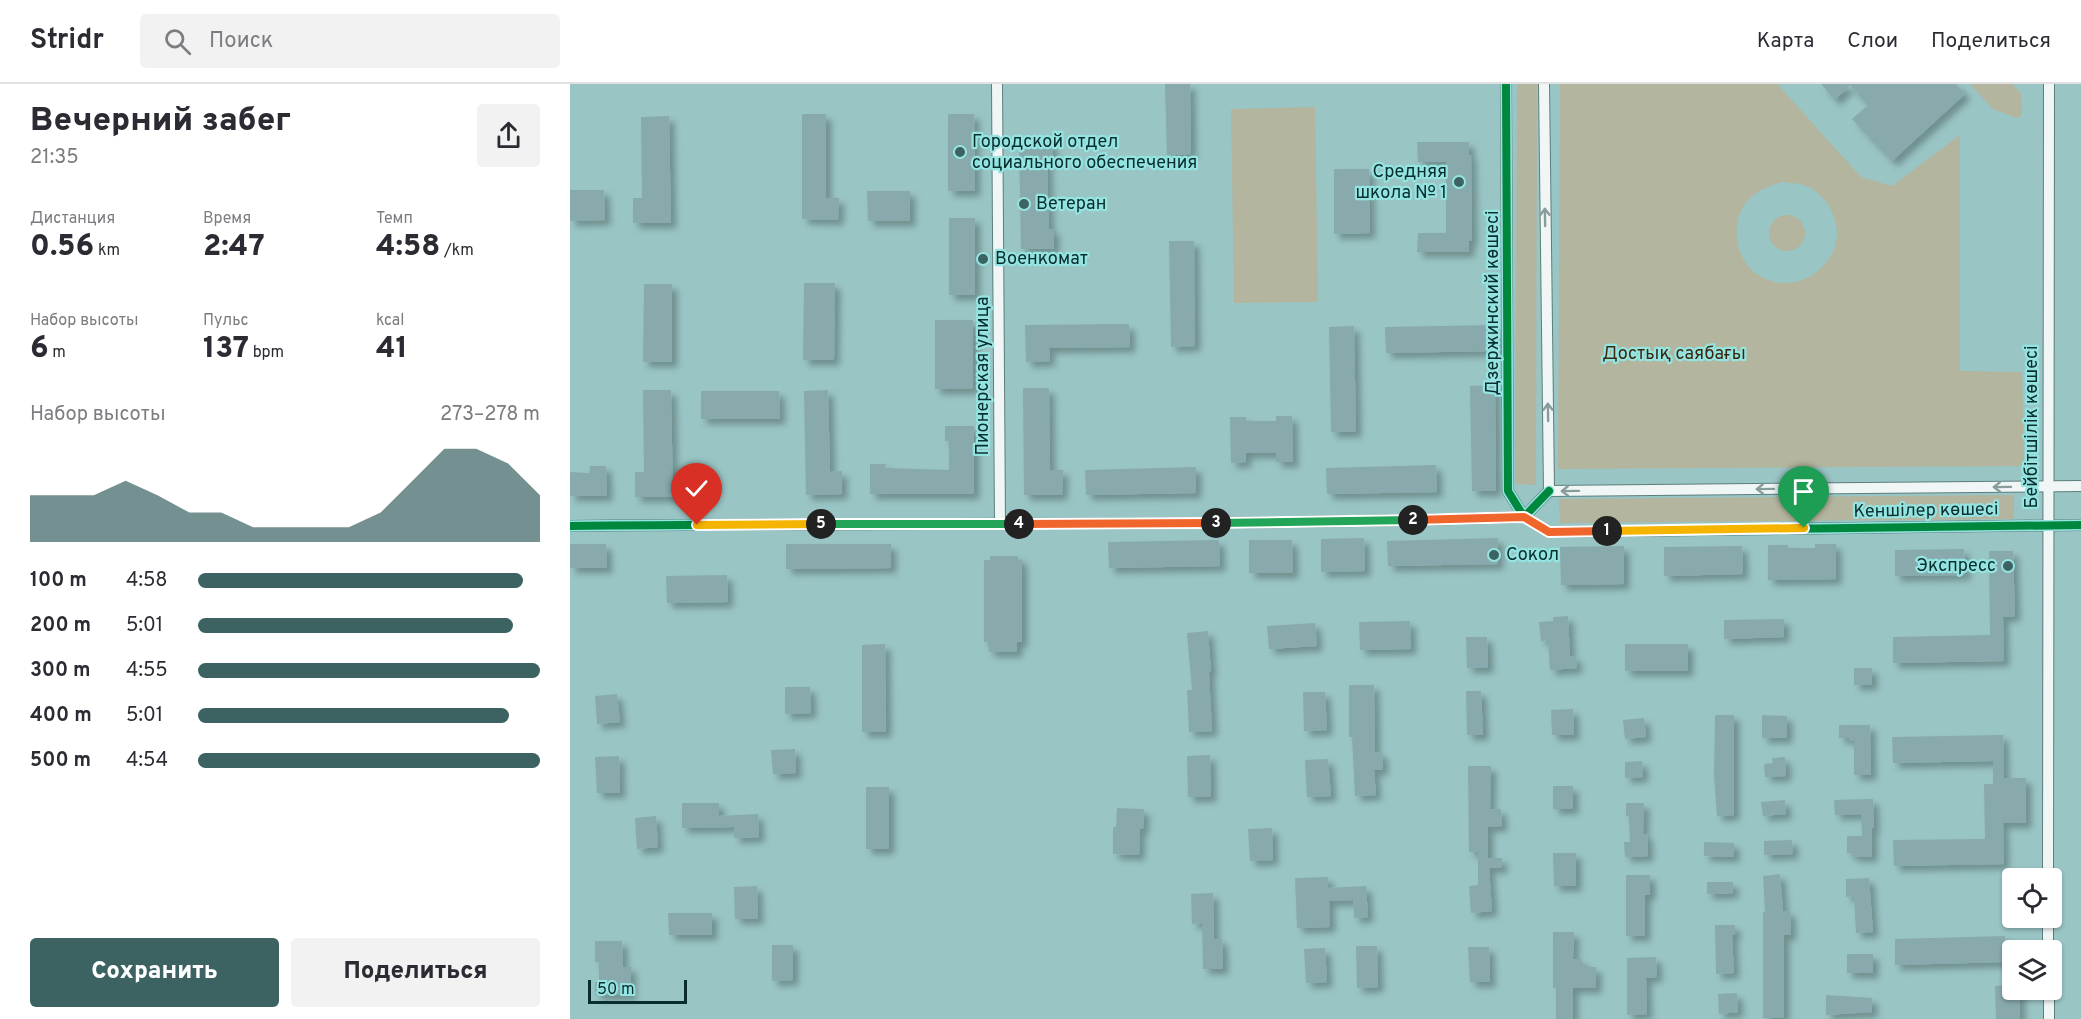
<!DOCTYPE html>
<html lang="ru">
<head>
<meta charset="utf-8">
<style>
  :root { --surface:#fff; --page:#f2f2f3; --text:#2b2b33; --muted:#7c7c81; --line:#e1e1e2; --accent:#3c6262 }
  body { margin:0; font-family:Overpass,sans-serif; background:var(--page); color:var(--text); height:100vh; display:flex; flex-direction:column; font-size:22px; white-space:nowrap }
  * { box-sizing:border-box; margin:0 }
  p { font-size:20px; color:var(--muted) }
  .icon { flex:none; width:33px; height:33px; fill:none; stroke:currentColor; stroke-width:2; stroke-linecap:round; stroke-linejoin:round }
  .map { position:relative; flex:1; overflow:hidden }
  .side { display:flex; flex-direction:column; background:var(--surface); width:570px }
  .side>* { flex:none }
  .controls { position:absolute; left:1432px; top:784px; display:grid; gap:12px }
  .controls a { display:grid; place-items:center; width:60px; height:60px; border-radius:6px; background:var(--surface); box-shadow:0 2px 4px #0004; font-size:30px }
  .scale { position:absolute; left:18px; bottom:15px; width:99px; box-sizing:border-box; padding-left:6px; border:3px solid #0a2d2d; border-top:0; font-size:16px; line-height:21px; white-space:nowrap; color:#0a2d2d; -webkit-text-stroke:4px #94e4e2; paint-order:stroke }
  .pin { position:absolute; display:grid; place-items:center; width:51px; height:51px; color:#fff; margin:-62px -26px; border-radius:50% 50% 50% 0; rotate:-45deg; box-shadow:0 0 6px #0007 }
  .pin .icon { rotate:45deg }
  .km { position:absolute; width:30px; height:30px; margin:-15px; border-radius:50%; background:#222; color:#fff; font-size:16px; line-height:30px; text-align:center }
  .round { display:grid; place-items:center; flex:none; width:63px; height:63px; border-radius:6px; background:var(--page) }
  .headline { display:flex; align-items:center; justify-content:space-between; height:102px; padding:0 30px }
  h1 { font-size:33px; font-weight:800; line-height:45px }
  .figures { display:grid; grid-template-columns:repeat(3,1fr); gap:9px; height:102px; padding:6px 30px }
  .figures div { display:grid; align-content:center }
  .figures b { font-size:30px; font-weight:800 }
  .figures small { font-size:16px; font-weight:400 }
  .figures p { font-size:16px }
  .chart { height:168px; padding:12px 30px }
  .chart p { display:flex; justify-content:space-between }
  .chart svg { width:100%; height:108px; margin-top:6px; fill:var(--accent); opacity:.7 }
  .cta { display:flex; gap:12px; margin-top:auto; padding:12px 30px }
  .cta a { flex:1; height:69px; border-radius:6px; background:var(--accent); color:#fff; font-size:24px; font-weight:800; line-height:69px; text-align:center }
  .cta a+a { background:var(--page); color:var(--text) }
  ul { padding:0 30px; list-style:none; font-size:20px }
  li { display:grid; grid-template-columns:96px 72px 1fr; align-items:center; height:45px }
  li i { height:15px; border-radius:8px; background:var(--accent) }
  header { display:flex; align-items:center; gap:36px; box-sizing:border-box; height:84px; padding:0 30px; background:var(--surface); border-bottom:2px solid var(--line) }
  header strong { font-size:28px }
  nav { display:flex; gap:33px; margin-inline-start:auto; font-size:21px }
  .search { width:420px; height:54px; background:var(--page); display:flex; align-items:center; gap:15px; box-sizing:border-box; padding:0 21px; border-radius:6px; color:var(--muted); font-size:22px }
  main { display:flex; flex:1; min-height:0 }
  .map>svg:first-child { display:block }
  .green { fill:#b3b59e; fill-rule:evenodd }
  .building { fill:#88aaad; filter:url(#shadow) }
  .lines { fill:none; stroke-linecap:round; stroke-linejoin:round }
  .minor-casing { stroke:#5d7e7d; stroke-width:12 }
  .minor { stroke:#f0f6f6; stroke-width:10 }
  .cycleway-casing { stroke:#94e4e2; stroke-width:11 }
  .cycleway { stroke:#00873e; stroke-width:8 }
  .oneway { stroke:#889c9c }
  .split-1-casing { stroke:#fff; stroke-width:12 }
  .split-2-casing { stroke:#fff; stroke-width:12 }
  .split-3-casing { stroke:#fff; stroke-width:12 }
  .split-4-casing { stroke:#fff; stroke-width:12 }
  .split-5-casing { stroke:#fff; stroke-width:12 }
  .split-6-casing { stroke:#fff; stroke-width:12 }
  .split-1 { stroke:#f5b400; stroke-width:8 }
  .split-2 { stroke:#f0652b; stroke-width:8 }
  .split-3 { stroke:#22a559; stroke-width:8 }
  .split-4 { stroke:#f0652b; stroke-width:8 }
  .split-5 { stroke:#22a559; stroke-width:8 }
  .split-6 { stroke:#f5b400; stroke-width:8 }
  .poi-dot { fill:#3c6262; stroke:#94e4e2; stroke-width:2 }
  .labels { text-anchor:middle; dominant-baseline:central; stroke-width:4.5; stroke-linejoin:round; paint-order:stroke }
  .poi-label { font-size:18px; fill:#0a2d2d; stroke:#94e4e2; text-anchor:start }
  .street-label { font-size:18px; fill:#0a2d2d; stroke:#94e4e2 }
  .park-label { font-size:18px; fill:#3b280e; stroke:#94e4e2 }
</style>
</head>
<body>
<header>
<strong>Stridr</strong>
<div class="search"><svg class="icon" aria-label="search" viewBox="0 0 24 24"><circle cx="10" cy="10" r="6"/><path d="M15 15l6 6"/></svg>Поиск</div>
<nav><a>Карта</a><a>Слои</a><a>Поделиться</a></nav>
</header>
<main>
<section class="side">
<div class="headline"><div><h1>Вечерний забег</h1><p>21:35</p></div><a class="round"><svg class="icon" aria-label="share" viewBox="0 0 24 24"><path d="M12 15V3M7 8l5-5 5 5M5 13v7h14v-7"/></svg></a></div>
<div class="figures">
<div><p>Дистанция</p><b>0.56<small> km</small></b></div>
<div><p>Время</p><b>2:47</b></div>
<div><p>Темп</p><b>4:58<small> /km</small></b></div>
</div>
<div class="figures">
<div><p>Набор высоты</p><b>6<small> m</small></b></div>
<div><p>Пульс</p><b>137<small> bpm</small></b></div>
<div><p>kcal</p><b>41</b></div>
</div>
<div class="chart"><p><span>Набор высоты</span>273–278 m</p>
<svg viewBox="0 0 160 44" preserveAspectRatio="none"><path d="M0 44V25L10 25L20 25L30 19L40 25L50 32L60 32L70 38L80 38L90 38L100 38L110 32L120 19L130 6L140 6L150 12L160 25V44z"/></svg>
</div>
<ul>
<li><b>100 m</b>4:58<i style="width:95%"></i></li>
<li><b>200 m</b>5:01<i style="width:92%"></i></li>
<li><b>300 m</b>4:55<i style="width:100%"></i></li>
<li><b>400 m</b>5:01<i style="width:91%"></i></li>
<li><b>500 m</b>4:54<i style="width:100%"></i></li>
</ul>
<div class="cta"><a>Сохранить</a><a>Поделиться</a></div>
</section>
<div class="map">
<svg width="1511" height="935" viewBox="0 0 1511 935">
  <defs>
    <filter id="shadow"><feDropShadow dx="5.5" dy="5.5" stdDeviation="3" flood-color="#0004"/></filter>
  </defs>
  <rect width="100%" height="100%" fill="#99c5c4"/>
  <g class="green">
    <polygon points="947,0 967,0 966,401 945,400"/>
    <path d="M990 0H1207L1291 93 1322 102 1390 51V287L1452 288 1454 382 988 385ZM1212 98C1218 99 1225 99 1230 100 1259 107 1276 144 1262 170 1246 198 1212 209 1184 188 1163 171 1160 133 1180 114 1190 105 1200 102 1212 98Z"/>
    <polygon points="1400,0 1442,0 1451,9 1452,31 1447,34 1423,25"/>
    <polygon points="745,23 748,218 664,219 661,25"/>
    <circle cx="1217" cy="149" r="18"/>
    <polygon points="1444,411 1444,435 990,439 989,415"/>
  </g>
  <g class="building">
    <polygon points="595,0 620,0 621,70 597,71"/>
    <polygon points="1251,0 1386,0 1395,10 1322,77 1282,35 1298,21 1280,1 1265,16"/>
    <polygon points="232,30 256,30 256,114 269,114 268,136 232,135"/>
    <polygon points="378,30 404,30 405,107 378,107"/>
    <polygon points="99,32 101,139 63,139 63,114 72,114 71,33"/>
    <polygon points="482,58 483,78 477,78 479,145 484,145 484,165 451,165 449,59"/>
    <polygon points="847,58 899,58 899,71 901,71 902,157 899,157 899,168 847,168 848,149 876,149 876,78 848,78"/>
    <polygon points="764,85 799,85 800,149 764,150"/>
    <polygon points="0,106 34,106 35,136 0,137"/>
    <polygon points="297,107 340,107 340,137 298,137"/>
    <rect x="379" y="134" width="26" height="77"/>
    <polygon points="599,157 624,157 625,262 601,263"/>
    <polygon points="234,199 265,199 264,276 233,276"/>
    <polygon points="74,200 102,200 102,278 73,278"/>
    <rect x="365" y="236" width="38" height="69"/>
    <polygon points="559,240 560,263 479,264 480,277 456,278 455,241"/>
    <polygon points="926,241 927,267 816,269 815,243"/>
    <polygon points="784,242 786,348 761,348 759,243"/>
    <polygon points="925,301 926,407 902,407 900,302"/>
    <polygon points="453,304 479,304 480,386 493,386 492,411 454,411"/>
    <polygon points="73,306 101,306 103,413 65,413 65,388 74,388"/>
    <polygon points="258,306 260,388 272,387 272,410 236,411 234,307"/>
    <polygon points="131,307 209,307 210,335 131,335"/>
    <polygon points="706,332 722,332 723,378 706,378 706,369 676,369 676,378 661,379 660,333 676,333 676,337 706,337"/>
    <polygon points="375,342 404,342 404,410 300,410 300,380 316,380 315,384 379,386 379,357 375,357"/>
    <polygon points="866,381 867,408 757,410 756,384"/>
    <polygon points="20,382 36,382 37,412 0,412 0,388 19,389"/>
    <polygon points="626,383 626,409 516,411 515,386"/>
    <polygon points="794,454 795,487 751,488 751,455"/>
    <polygon points="928,454 928,480 818,482 817,457"/>
    <polygon points="649,456 650,482 539,484 538,458"/>
    <polygon points="679,456 722,456 723,489 679,489"/>
    <polygon points="0,460 36,460 37,484 0,484"/>
    <polygon points="216,460 321,460 321,484 216,485"/>
    <polygon points="1245,460 1266,460 1266,495 1198,496 1198,461 1218,461 1218,464 1245,464"/>
    <polygon points="1054,462 1054,500 991,501 990,463"/>
    <polygon points="1172,462 1173,490 1094,492 1094,463"/>
    <polygon points="1394,465 1395,491 1325,492 1325,466"/>
    <polygon points="1419,467 1443,467 1445,532 1433,533 1434,577 1323,579 1323,553 1420,551"/>
    <polygon points="420,472 448,472 448,476 452,476 452,558 447,558 447,568 419,568 418,558 414,558 414,476 420,476"/>
    <polygon points="157,491 158,518 97,519 96,492"/>
    <polygon points="998,532 1000,573 1006,572 1007,584 980,586 978,556 971,557 969,538 983,537 983,533"/>
    <polygon points="1214,535 1214,553 1154,555 1154,536"/>
    <polygon points="840,537 841,565 790,566 789,538"/>
    <polygon points="745,539 747,562 699,565 697,542"/>
    <polygon points="638,547 641,588 639,588 642,647 619,648 617,606 622,606 617,549"/>
    <polygon points="896,553 917,553 918,584 897,584"/>
    <polygon points="315,560 316,648 292,648 292,561"/>
    <rect x="1055" y="560" width="63" height="27"/>
    <rect x="1284" y="584" width="18" height="17"/>
    <polygon points="779,601 804,601 805,668 812,668 813,686 804,686 806,711 785,712 782,653 779,653"/>
    <polygon points="215,603 240,603 241,629 215,630"/>
    <polygon points="896,607 911,607 913,651 897,651"/>
    <polygon points="733,608 755,608 757,646 734,647"/>
    <polygon points="47,610 50,638 27,640 25,612"/>
    <polygon points="1003,625 1004,651 982,651 981,626"/>
    <polygon points="1145,631 1164,631 1164,731 1147,732 1144,692"/>
    <polygon points="1192,631 1217,632 1217,654 1192,654"/>
    <polygon points="1074,634 1076,653 1055,655 1053,636"/>
    <polygon points="1269,641 1300,641 1301,691 1284,691 1284,656 1279,657 1279,654 1269,654"/>
    <polygon points="1433,651 1434,694 1456,694 1456,739 1433,739 1434,780 1324,782 1323,756 1415,755 1414,700 1423,700 1423,677 1323,679 1322,653"/>
    <polygon points="225,665 226,689 203,690 201,666"/>
    <polygon points="640,671 641,713 618,713 617,672"/>
    <polygon points="49,672 50,709 27,709 25,673"/>
    <polygon points="1215,673 1216,692 1195,693 1194,680 1203,679 1202,674"/>
    <polygon points="758,675 761,712 737,713 735,676"/>
    <polygon points="1072,677 1073,693 1055,694 1055,678"/>
    <polygon points="898,682 921,682 920,725 931,725 932,742 918,743 918,774 932,774 932,784 919,784 922,827 901,829 899,802 908,801 908,768 899,768"/>
    <rect x="983" y="702" width="20" height="23"/>
    <rect x="296" y="703" width="23" height="62"/>
    <polygon points="1303,715 1304,744 1302,744 1302,773 1282,772 1282,769 1277,769 1277,752 1292,752 1291,730 1265,731 1264,716"/>
    <polygon points="1215,716 1216,730 1193,732 1191,718"/>
    <polygon points="112,719 149,719 149,732 188,730 189,753 164,754 164,743 112,744"/>
    <polygon points="1056,719 1074,719 1073,750 1077,750 1078,772 1055,773 1054,758 1060,758 1059,732 1056,732"/>
    <polygon points="547,724 574,725 573,745 570,745 569,771 543,770 543,743 546,743"/>
    <polygon points="86,732 88,763 67,765 65,734"/>
    <polygon points="702,744 703,776 680,777 678,745"/>
    <polygon points="1222,756 1223,770 1194,771 1194,757"/>
    <polygon points="1134,758 1164,759 1164,773 1134,772"/>
    <polygon points="983,769 1006,769 1006,802 984,802"/>
    <polygon points="1210,790 1213,827 1220,827 1221,851 1214,851 1214,934 1193,934 1193,828 1195,828 1193,792"/>
    <polygon points="1056,791 1080,791 1080,811 1075,811 1075,852 1056,852"/>
    <polygon points="758,793 758,804 796,802 798,833 784,834 783,816 759,817 760,843 727,844 725,794"/>
    <polygon points="1299,794 1303,848 1286,849 1284,812 1276,813 1276,795"/>
    <polygon points="1137,798 1163,798 1163,809 1137,810"/>
    <polygon points="187,802 188,835 165,835 164,803"/>
    <polygon points="643,809 644,855 652,855 653,885 633,885 632,839 622,840 621,810"/>
    <polygon points="98,829 142,829 142,851 99,851"/>
    <polygon points="1145,841 1165,841 1165,851 1162,851 1164,889 1146,890"/>
    <polygon points="983,848 1004,848 1003,875 1011,875 1015,883 1026,883 1026,904 1003,904 1003,935 986,935 986,904 983,904"/>
    <polygon points="1435,852 1436,878 1325,881 1325,855"/>
    <polygon points="25,857 52,857 53,883 61,883 61,911 25,911 25,898 29,898 29,878 25,878"/>
    <polygon points="202,861 223,861 223,896 202,897"/>
    <polygon points="786,862 807,862 808,903 787,904"/>
    <polygon points="898,863 919,863 920,898 900,898"/>
    <polygon points="755,864 757,898 736,899 734,865"/>
    <rect x="1277" y="870" width="26" height="19"/>
    <polygon points="1086,873 1087,893 1076,894 1077,930 1057,931 1057,874"/>
    <polygon points="1443,901 1443,906 1450,906 1450,935 1426,935 1425,902"/>
    <polygon points="1167,909 1168,928 1149,930 1148,910"/>
    <polygon points="1256,911 1302,914 1302,928 1256,931"/>
  </g>
  <g class="lines">
    <g class="minor-casing">
      <g id="minor">
        <polyline points="427,0 430,440"/>
        <polyline points="936,0 938,407 954,433 979,448 1511,441"/>
        <polyline points="974,0 979,407"/>
        <polyline points="979,407 1511,402"/>
        <path d="M0 442C318 438 636 443 954 433L979 407"/>
        <polyline points="1478,795 1479,0"/>
        <polyline points="1478,834 1478,867"/>
        <polyline points="1479,906 1479,935"/>
      </g>
    </g>
    <use href="#minor" class="minor"/>
    <g class="cycleway-casing">
      <g id="cycleway">
        <polyline points="936,0 938,407 954,433 979,448 1511,441"/>
        <path d="M0 442C318 438 636 443 954 433L979 407"/>
      </g>
    </g>
    <use href="#cycleway" class="cycleway"/>
  </g>
  <defs><path id="oneway-shaft" d="M-6 0H5M1.5-3L5.5 0L1.5 3" fill="none" stroke-width="1.6" stroke-linecap="round" stroke-linejoin="round" transform="scale(1.5)"/></defs>
  <g class="oneway">
    <use href="#oneway-shaft" transform="translate(975 133) rotate(-91)"/>
    <use href="#oneway-shaft" transform="translate(978 328) rotate(-91)"/>
    <use href="#oneway-shaft" transform="translate(1432 403) rotate(179)"/>
    <use href="#oneway-shaft" transform="translate(1195 405) rotate(179)"/>
    <use href="#oneway-shaft" transform="translate(1000 407) rotate(179)"/>
  </g>
  <g class="lines">
    <g class="split-1-casing">
      <polyline id="split-1" points="1037,447 1234,444"/>
    </g>
    <g class="split-2-casing">
      <polyline id="split-2" points="843,436 954,433 979,448 1037,447"/>
    </g>
    <g class="split-3-casing">
      <polyline id="split-3" points="646,439 843,436"/>
    </g>
    <g class="split-4-casing">
      <polyline id="split-4" points="449,440 646,439"/>
    </g>
    <g class="split-5-casing">
      <polyline id="split-5" points="251,440 449,440"/>
    </g>
    <g class="split-6-casing">
      <polyline id="split-6" points="127,441 251,440"/>
    </g>
    <use href="#split-1" class="split-1"/>
    <use href="#split-2" class="split-2"/>
    <use href="#split-3" class="split-3"/>
    <use href="#split-4" class="split-4"/>
    <use href="#split-5" class="split-5"/>
    <use href="#split-6" class="split-6"/>
  </g>
  <g class="poi-dot">
    <circle cx="390" cy="68" r="6"/>
    <circle cx="889" cy="98" r="6"/>
    <circle cx="454" cy="120" r="6"/>
    <circle cx="413" cy="175" r="6"/>
    <circle cx="924" cy="471" r="6"/>
    <circle cx="1438" cy="482" r="6"/>
  </g>
  <g class="labels">
    <g class="poi-label">
      <text x="402" y="58">Городской отдел<tspan x="402" dy="21">социального обеспечения</tspan></text>
      <text x="877" y="88" text-anchor="end">Средняя<tspan x="877" dy="21">школа № 1</tspan></text>
      <text x="466" y="120">Ветеран</text>
      <text x="425" y="175">Военкомат</text>
      <text x="936" y="471">Сокол</text>
      <text x="1426" y="482" text-anchor="end">Экспресс</text>
    </g>
    <g class="street-label">
      <text transform="translate(923 219) rotate(-90)">Дзержинский көшесі</text>
      <text transform="translate(413 292) rotate(-90)">Пионерская улица</text>
      <text transform="translate(1462 343) rotate(-90)">Бейбітшілік көшесі</text>
      <text transform="translate(1356 427) rotate(-1)">Кеншілер көшесі</text>
    </g>
    <g class="park-label">
      <text x="1104" y="270">Достық саябағы</text>
    </g>
  </g>
</svg>
<div class="controls">
<a><svg class="icon" aria-label="locate" viewBox="0 0 24 24"><circle cx="12" cy="12" r="6"/><path d="M12 2v4M12 18v4M2 12h4M18 12h4"/></svg></a>
<a><svg class="icon" aria-label="layers" viewBox="0 0 24 24"><path d="M12 4l9 5-9 5-9-5zM3 14l9 5 9-5"/></svg></a>
</div>
<div class="scale">50 m</div>
<div class="pin" style="left:1234px;top:444px;background:#1e9e55"><svg class="icon" aria-label="arrive" viewBox="0 0 24 24"><path d="M6 21V4h12l-3 4 3 4H6"/></svg></div>
<div class="pin" style="left:127px;top:441px;background:#d93025"><svg class="icon" aria-label="check" viewBox="0 0 24 24"><path d="M5 12l5 5 9-10"/></svg></div>
<b class="km" style="left:1037px;top:447px">1</b>
<b class="km" style="left:843px;top:436px">2</b>
<b class="km" style="left:646px;top:439px">3</b>
<b class="km" style="left:449px;top:440px">4</b>
<b class="km" style="left:251px;top:440px">5</b>
</div>
</main>
</body>
</html>
